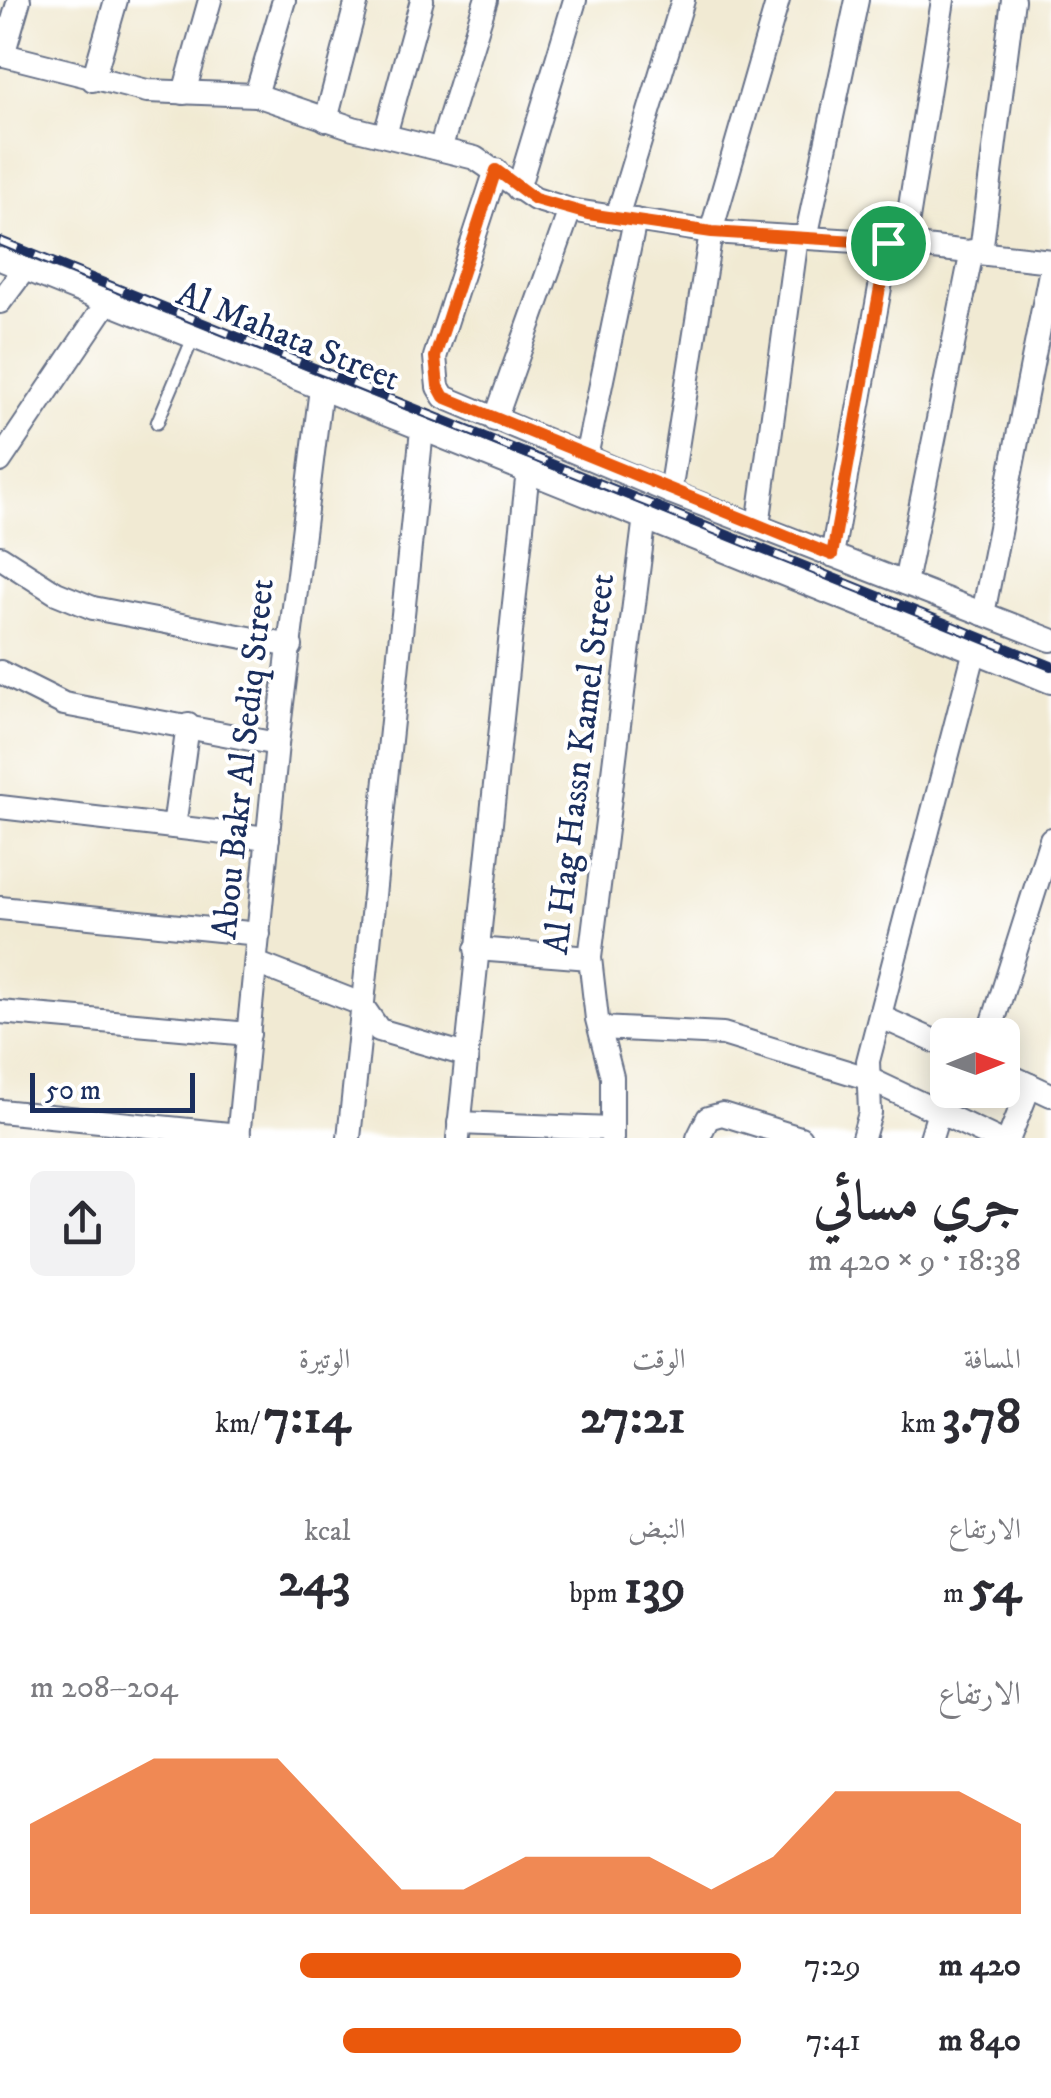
<!DOCTYPE html>
<html lang="ar">
<head>
<meta charset="utf-8">
<style>
  :root { --surface:#fff; --page:#f2f2f3; --text:#2b2b33; --muted:#7c7c81; --accent:#ea580c }
  body { margin:0; font-family:"IM FELL DW Pica",Amiri,serif; background:var(--page); color:var(--text); direction:rtl; height:100vh; display:flex; flex-direction:column; font-size:38px; white-space:nowrap }
  * { box-sizing:border-box; margin:0 }
  p { font-size:32px; color:var(--muted) }
  .icon { flex:none; width:55px; height:55px; fill:none; stroke:currentColor; stroke-width:2; stroke-linecap:round; stroke-linejoin:round }
  .map { position:relative; height:1138px; overflow:hidden; direction:ltr }
  .drawer { display:flex; flex-direction:column; background:var(--surface); flex:1 }
  .drawer>* { flex:none }
  .needle { width:65px; rotate:89deg }
  .controls { position:absolute; left:930px; top:1018px; display:grid; gap:20px }
  .controls a { display:grid; place-items:center; width:90px; height:90px; border-radius:15px; background:var(--surface); box-shadow:0 5px 25px #0003; font-size:50px }
  .scale { position:absolute; left:30px; bottom:25px; width:165px; box-sizing:border-box; padding-left:10px; border:5px solid #1b2f5e; border-top:0; font-size:28px; line-height:35px; white-space:nowrap; color:#1b2f5e; -webkit-text-stroke:8px #fff; paint-order:stroke }
  .pin { position:absolute; display:grid; place-items:center; width:85px; height:85px; color:#fff; margin:-42px; border:5px solid #fff; border-radius:50%; box-shadow:0 2px 10px #0007 }
  .round { display:grid; place-items:center; flex:none; width:105px; height:105px; border-radius:15px; background:var(--page) }
  .overview { display:flex; align-items:center; justify-content:space-between; height:170px; padding:0 30px }
  h1 { font-size:55px; font-weight:700; line-height:75px }
  .stats { display:grid; grid-template-columns:repeat(3,1fr); gap:15px; height:170px; padding:10px 30px }
  .stats div { display:grid; align-content:center }
  .stats b { font-size:50px; font-weight:700 }
  .stats small { font-size:28px; font-weight:400 }
  .stats p { font-size:28px }
  .chart { height:280px; padding:20px 30px }
  .chart p { display:flex; justify-content:space-between }
  .chart svg { width:100%; height:180px; margin-top:10px; fill:var(--accent); opacity:.7 }
  ul { padding:0 30px; list-style:none; font-size:32px }
  li { display:grid; grid-template-columns:160px 120px 1fr; align-items:center; height:75px }
  li i { height:25px; border-radius:12px; background:var(--accent) }
  .map>svg:first-child { display:block }
  .lines { fill:none; stroke-linecap:round; stroke-linejoin:round }
  .lane-casing { stroke:#667087; stroke-width:15 }
  .street-casing { stroke:#667087; stroke-width:26 }
  .lane { stroke:#fff; stroke-width:11 }
  .street { stroke:#fff; stroke-width:22 }
  .rail-casing { stroke:#1b2f5e; stroke-width:10 }
  .rail { stroke:#fff; stroke-width:6; stroke-dasharray:19; stroke-linecap:butt }
  .route-casing { stroke:#fff; stroke-width:20 }
  .route { stroke:#ea580c; stroke-width:12 }
  .labels { text-anchor:middle; dominant-baseline:central; stroke-width:8; stroke-linejoin:round; paint-order:stroke }
  .street-label { font-size:35px; fill:#1b2f5e; stroke:#fff }
</style>
</head>
<body>
<div class="map">
<svg width="1051" height="1138" viewBox="0 0 1051 1138">
  <rect width="100%" height="100%" fill="#fff"/>
  <filter id="ink" filterUnits="userSpaceOnUse"><feTurbulence type="fractalNoise" baseFrequency=".01" numOctaves="2"/><feDisplacementMap in="SourceGraphic" scale="20" xChannelSelector="R" yChannelSelector="G"/><feConvolveMatrix kernelMatrix="1 2 1 2 8 2 1 2 1" color-interpolation-filters="sRGB"/></filter>
  <filter id="wash" filterUnits="userSpaceOnUse"><feTurbulence type="fractalNoise" baseFrequency=".0048" numOctaves="4" result="noise"/><feDisplacementMap in="SourceGraphic" scale="40" xChannelSelector="R" yChannelSelector="G"/><feGaussianBlur stdDeviation="2.25" result="paint"/><feColorMatrix in="noise" values="0 0 0 0 0 0 0 0 0 0 0 0 0 0 0 0 0 1.4 0 .05"/><feComposite in="paint" operator="in"/></filter>
  <g filter="url(#wash)">
    <rect width="100%" height="100%" fill="#f1ead3"/>
  </g>
  <g filter="url(#ink)">
    <g class="lines">
      <g class="lane-casing">
        <polyline id="lane" points="157,423 194,336"/>
      </g>
      <g class="street-casing">
        <g id="street">
          <polyline points="0,54 147,91 256,95 353,128 475,158 535,199 570,210 711,232 888,243 1051,261"/>
          <polyline points="3,55 19,0"/>
          <polyline points="93,80 116,0"/>
          <polyline points="184,93 210,0"/>
          <polyline points="256,95 284,0"/>
          <polyline points="326,120 357,0"/>
          <polyline points="385,135 422,0"/>
          <polyline points="441,146 486,0"/>
          <polyline points="496,170 435,357 438,387 444,397 670,492 1051,640"/>
          <polyline points="518,189 575,0"/>
          <polyline points="617,217 683,0"/>
          <polyline points="806,238 857,0"/>
          <polyline points="904,244 943,0"/>
          <polyline points="981,252 1013,0"/>
          <polyline points="0,259 1051,682"/>
          <polyline points="0,302 24,270"/>
          <polyline points="495,420 570,210"/>
          <polyline points="586,457 635,220"/>
          <polyline points="0,461 108,301"/>
          <polyline points="670,492 711,232 778,0"/>
          <polyline points="758,526 797,237"/>
          <polyline points="832,555 888,243"/>
          <polyline points="0,557 56,593 93,608 291,646"/>
          <polyline points="905,583 972,251"/>
          <polyline points="983,614 1051,268"/>
          <polyline points="0,672 64,704 277,744"/>
          <polyline points="0,807 268,838"/>
          <polyline points="174,827 188,725"/>
          <polyline points="0,908 259,934"/>
          <polyline points="476,949 590,958"/>
          <polyline points="256,963 361,1004 379,1030 466,1055"/>
          <polyline points="0,1012 249,1034"/>
          <polyline points="881,1017 948,1047"/>
          <polyline points="600,1028 723,1034 867,1078 994,1138"/>
          <polyline points="989,1035 1051,839"/>
          <polyline points="1002,1072 1051,1095"/>
          <polyline points="0,1111 239,1135"/>
          <polyline points="459,1123 611,1129"/>
          <polyline points="238,1138 277,744 321,388"/>
          <polyline points="349,1138 422,430"/>
          <polyline points="458,1138 528,470"/>
          <polyline points="612,1138 612,1077 597,1019 590,958 645,516"/>
          <polyline points="698,1138 708,1118 722,1114 800,1138"/>
          <polyline points="863,1138 870,1113 868,1061 975,650"/>
          <polyline points="931,1138 939,1112"/>
          <polyline points="1009,1138 1030,1085"/>
        </g>
      </g>
      <use href="#lane" class="lane"/>
      <use href="#street" class="street"/>
      <g class="rail-casing">
        <polyline id="rail" points="0,241 1051,666"/>
      </g>
      <use href="#rail" class="rail"/>
    </g>
  </g>
  <g class="lines" filter="url(#ink)">
    <g class="route-casing">
      <polygon id="route" points="496,170 535,199 588,214 712,232 888,243 832,555 444,397 438,386 435,357"/>
    </g>
    <use href="#route" class="route"/>
  </g>
  <g class="labels">
    <g class="street-label">
      <text transform="translate(288 337) rotate(22)">Al Mahata Street</text>
      <text transform="translate(244 759) rotate(-84)">Abou Bakr Al Sediq Street</text>
      <text transform="translate(580 764) rotate(-83)">Al Hag Hassn Kamel Street</text>
    </g>
  </g>
</svg>
<div class="controls">
<a><svg class="needle" viewBox="-14 -14 28 28"><path d="M0-13l5 13h-10z" fill="#e53935"/><path d="M0 13l5-13h-10z" fill="#7c7c81"/></svg></a>
</div>
<div class="scale">50 m</div>
<div class="pin" style="left:888px;top:243px;background:#1e9e55"><svg class="icon" aria-label="arrive" viewBox="0 0 24 24"><path d="M6 21V4h12l-3 4 3 4H6"/></svg></div>
</div>
<section class="drawer">
<div class="overview"><div><h1>جري مسائي</h1><p>18:38 · 9 × 420 m</p></div><a class="round"><svg class="icon" aria-label="share" viewBox="0 0 24 24"><path d="M12 15V3M7 8l5-5 5 5M5 13v7h14v-7"/></svg></a></div>
<div class="stats">
<div><p>المسافة</p><b>3.78<small> km</small></b></div>
<div><p>الوقت</p><b>27:21</b></div>
<div><p>الوتيرة</p><b>7:14<small> /km</small></b></div>
</div>
<div class="stats">
<div><p>الارتفاع</p><b>54<small> m</small></b></div>
<div><p>النبض</p><b>139<small> bpm</small></b></div>
<div><p>kcal</p><b>243</b></div>
</div>
<div class="chart"><p><span>الارتفاع</span>204–208 m</p>
<svg viewBox="0 0 160 44" preserveAspectRatio="none"><path d="M0 44V22L10 14L20 6L30 6L40 6L50 22L60 38L70 38L80 30L90 30L100 30L110 38L120 30L130 14L140 14L150 14L160 22V44z"/></svg>
</div>
<ul>
<li><b>420 m</b>7:29<i style="width:62%"></i></li>
<li><b>840 m</b>7:41<i style="width:56%"></i></li>
</ul>
</section>
</body>
</html>
